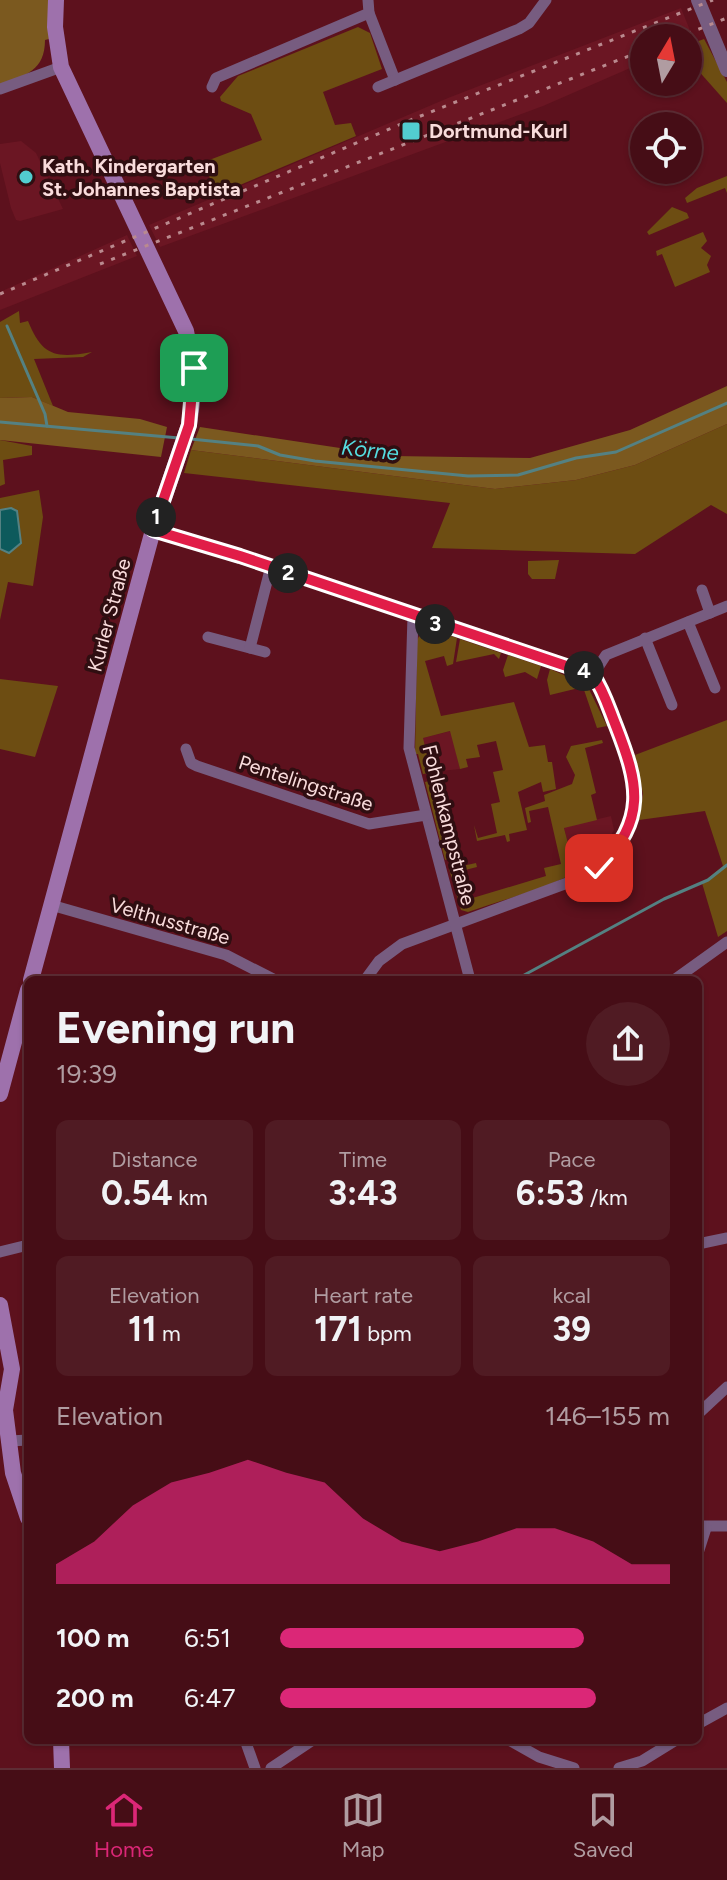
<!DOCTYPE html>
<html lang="en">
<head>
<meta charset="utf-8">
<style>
  :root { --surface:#460d16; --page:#501b23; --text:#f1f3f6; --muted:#b09ca1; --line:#5e2d35; --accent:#db2777 }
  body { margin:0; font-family:Figtree,sans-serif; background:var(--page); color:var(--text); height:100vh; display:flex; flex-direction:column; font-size:30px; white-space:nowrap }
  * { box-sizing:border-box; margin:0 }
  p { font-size:26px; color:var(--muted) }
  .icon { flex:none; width:44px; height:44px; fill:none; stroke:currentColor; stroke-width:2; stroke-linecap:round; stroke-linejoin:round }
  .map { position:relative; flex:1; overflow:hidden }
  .sheet { position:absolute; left:24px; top:976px; width:678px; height:768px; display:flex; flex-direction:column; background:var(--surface); border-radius:12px; box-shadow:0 2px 6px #0004,0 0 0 2px var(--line) }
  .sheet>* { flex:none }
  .needle { width:52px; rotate:10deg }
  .tools { position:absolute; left:630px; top:24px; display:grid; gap:16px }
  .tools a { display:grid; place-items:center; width:72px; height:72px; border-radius:50%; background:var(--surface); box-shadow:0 2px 6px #0004,0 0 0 2px var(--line); font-size:40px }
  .pin { position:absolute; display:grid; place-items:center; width:68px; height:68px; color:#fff; margin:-34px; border-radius:16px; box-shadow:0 4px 12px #0006 }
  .km { position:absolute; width:40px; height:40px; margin:-20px; border-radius:50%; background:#222; color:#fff; font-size:22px; line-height:40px; text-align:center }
  .round { display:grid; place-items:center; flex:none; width:84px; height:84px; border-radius:42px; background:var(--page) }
  .head { display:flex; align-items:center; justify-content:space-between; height:136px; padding:0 32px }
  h1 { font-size:44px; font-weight:700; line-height:60px }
  .stats { display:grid; grid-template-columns:repeat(3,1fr); gap:12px; height:136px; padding:8px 32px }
  .stats div { display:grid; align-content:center; border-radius:12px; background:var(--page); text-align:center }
  .stats b { font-size:34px; font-weight:700 }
  .stats small { font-size:22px; font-weight:400 }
  .stats p { font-size:22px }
  .chart { height:224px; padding:16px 32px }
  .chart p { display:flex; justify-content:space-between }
  .chart svg { width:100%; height:144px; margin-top:8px; fill:var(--accent); opacity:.7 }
  ul { padding:0 32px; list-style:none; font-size:26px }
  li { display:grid; grid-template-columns:128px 96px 1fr; align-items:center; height:60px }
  li i { height:20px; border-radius:10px; background:var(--accent) }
  .tab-bar { display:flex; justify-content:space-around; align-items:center; height:112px; border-top:2px solid var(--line); background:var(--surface); font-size:22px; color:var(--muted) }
  .tab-bar a { display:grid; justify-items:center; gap:4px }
  .tab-bar .on { color:var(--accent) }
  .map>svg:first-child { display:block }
  .built { fill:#6b1623 }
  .green { fill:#6d4d12 }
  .forest { fill:#7b591f }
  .water { fill:#0d5a5c; stroke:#548182; stroke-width:2 }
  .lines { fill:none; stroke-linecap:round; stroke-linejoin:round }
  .stream { stroke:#548182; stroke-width:3 }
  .minor { stroke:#775c80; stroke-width:11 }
  .tertiary { stroke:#775c80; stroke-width:14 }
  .secondary { stroke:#9e71ac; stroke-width:16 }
  .rail { stroke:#ba8a8f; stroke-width:3; stroke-dasharray:4 8; stroke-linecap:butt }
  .route-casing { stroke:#fff; stroke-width:16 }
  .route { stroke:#e11d48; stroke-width:10 }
  .poi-dot { fill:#52cdd0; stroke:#2f0e11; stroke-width:3 }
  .labels { text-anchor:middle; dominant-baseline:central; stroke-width:7; stroke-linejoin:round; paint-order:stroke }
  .poi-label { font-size:20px; font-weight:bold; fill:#f9dcdc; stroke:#2f0e11; text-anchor:start }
  .street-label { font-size:20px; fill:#f9dcdc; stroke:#2f0e11 }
  .water-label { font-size:22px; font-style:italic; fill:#55dce0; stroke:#2f0e11 }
</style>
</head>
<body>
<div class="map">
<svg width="727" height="1768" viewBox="0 0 727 1768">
  <rect width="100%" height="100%" fill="#5d111d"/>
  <g class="built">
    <polygon points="681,8 695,43 688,45 688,38 644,38 644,62 543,106 160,247 149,225 448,98"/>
    <polygon points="21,141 36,153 63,209 20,221 16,220 11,208 0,163 0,144"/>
    <polygon points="127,235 137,256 0,310 0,292"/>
    <polygon points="451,731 460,769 431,772 422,738"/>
    <polygon points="611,816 614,830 604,847 570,855 564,827"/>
  </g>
  <g class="green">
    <polygon points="358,27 370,33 382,69 323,92 335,125 351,123 356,136 216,195 204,162 262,140 251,114 221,101 220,97 238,76"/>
    <polygon points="704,39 727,82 727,103 688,59 688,45"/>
    <polygon points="727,176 727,193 725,188 687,203 685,198 697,188"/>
    <polygon points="672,207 687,213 689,218 649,235 647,232"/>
    <polygon points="703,232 707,241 701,248 711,256 707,265 710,272 675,287 662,254 657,256 656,251"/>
    <path d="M19 311 20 323 28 321C42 355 54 359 92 352L83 357 34 359 53 406 32 397 0 398V322Z"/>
    <polygon points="727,424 727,514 711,505 635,554 432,548 450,503 184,473 191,450 495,489 576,480 635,465"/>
    <polygon points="0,440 32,446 32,455 3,460 5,484 0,486"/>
    <polygon points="39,490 43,517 33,586 8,582 0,620 0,498"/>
    <polygon points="559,560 555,579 532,579 528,574 528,561"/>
    <polygon points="431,629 457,638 453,664 447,666 444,656 425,661 441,716 514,702 529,747 545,745 548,762 552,762 556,789 543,792 541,782 518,792 527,830 509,834 510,841 507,842 505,835 477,841 474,825 478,838 497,833 491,804 500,802 493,772 503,770 496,741 477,745 480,757 466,759 468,767 460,769 450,731 423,738 431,772 439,771 423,774 418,754 415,754 417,640 422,631"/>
    <polygon points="460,639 501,653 499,659 494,654 456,662"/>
    <polygon points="508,655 541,666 537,679 525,672 505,677 503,670"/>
    <polygon points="550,669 587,685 607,726 597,728 583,687 550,695 547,680"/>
    <polygon points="0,679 58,686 35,757 0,749"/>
    <polygon points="727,720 727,931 718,937 702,883 723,866 705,811 639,820 643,794 635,755"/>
    <path d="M602 740 603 743 585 748 596 793 591 795 597 820 564 828 571 855 604 847 608 841 611 843C584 881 512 896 468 912L461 910 449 869 476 863 477 867 457 872 466 900 546 876 544 868 561 864 548 807 529 811 531 822 528 823 525 808 545 801 544 795 572 784 575 775 566 757 571 746Z"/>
    <polygon points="437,779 438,783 431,785 438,819 447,817 447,821 440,823 447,853 454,852 456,857 445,860 425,782"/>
  </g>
  <g class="forest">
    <path d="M0 0H49V39L45 40C45 70 26 76 0 84Z"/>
    <polygon points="727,386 727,424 635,465 576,480 495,489 191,450 200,427 393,456 530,458 630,430"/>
    <polygon points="32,397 68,412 140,419 167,427 161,457 0,440 0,398"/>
  </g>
  <polygon class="water" points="11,508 17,511 21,543 9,553 0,549 0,510"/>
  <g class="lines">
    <g class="stream">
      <polyline points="7,326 45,414 47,426"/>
      <polyline points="0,422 179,438"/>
      <polyline points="191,439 258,446 280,455 315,461 468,476 518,475 576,458 616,452 727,403"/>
      <polyline points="515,980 664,899 708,880 727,865"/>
      <polyline points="26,1373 28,1369"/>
    </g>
    <g class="minor">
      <polyline points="369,13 395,80"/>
      <polyline points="212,87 216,78 369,13 368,0"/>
      <polyline points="378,87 519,29 529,23 546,0"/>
      <polyline points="0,89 61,67"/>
      <polyline points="153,530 578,668 593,675 600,685 631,763 636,789 633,815 616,850 589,875 402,944 379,961 365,980"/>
      <polyline points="702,590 710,613"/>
      <polyline points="413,616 409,748 470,980"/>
      <polyline points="688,622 715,688"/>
      <polyline points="208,637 265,652"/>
      <polyline points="645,638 672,705"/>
      <polyline points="250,648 271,566"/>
      <polyline points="593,675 606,655 727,606"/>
      <polyline points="186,749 191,763 197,766 369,824 426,815"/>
      <polyline points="51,905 226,955 275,980"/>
      <polyline points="674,980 727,942"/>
      <polyline points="698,1244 727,1238"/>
      <polyline points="0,1252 28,1245"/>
      <polyline points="698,1414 727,1387"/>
      <polyline points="10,1441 28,1440"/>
      <polyline points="698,1526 727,1526"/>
      <polyline points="698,1553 706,1528"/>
      <polyline points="698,1724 727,1708"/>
      <polyline points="245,1740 255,1768"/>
      <polyline points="509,1740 539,1757 574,1768"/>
      <polyline points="271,1768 313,1740"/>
      <polyline points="619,1768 642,1761 676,1740"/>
    </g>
    <polyline class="tertiary" points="698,0 727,70"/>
    <g class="secondary">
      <polyline points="31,980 153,530 189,425 195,379 186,331 61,67 55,27 56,0"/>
      <polyline points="0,1094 28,990"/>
      <polyline points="0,1305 12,1369 5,1410 13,1473 28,1518"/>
      <polyline points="61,1740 62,1768"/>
    </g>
    <g class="rail">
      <polyline points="676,38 727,18"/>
      <polyline points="100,264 644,50"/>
      <polyline points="0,294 413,119 713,0"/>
    </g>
  </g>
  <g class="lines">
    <g class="route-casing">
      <path id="route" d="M194 368 189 425 153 530 240 556 593 675C604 691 609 709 616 726 639 785 647 819 599 868"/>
    </g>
    <use href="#route" class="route"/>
  </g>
  <g class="poi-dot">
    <rect x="401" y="121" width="20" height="20" rx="4"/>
    <circle cx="26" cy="177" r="8"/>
  </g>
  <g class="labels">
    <g class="poi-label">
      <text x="429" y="131">Dortmund-Kurl</text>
      <text x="42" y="166">Kath. Kindergarten<tspan x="42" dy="23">St. Johannes Baptista</tspan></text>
    </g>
    <g class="street-label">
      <text transform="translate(109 615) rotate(-75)">Kurler Straße</text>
      <text transform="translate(306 783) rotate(18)">Pentelingstraße</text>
      <text transform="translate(449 825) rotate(76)">Fohlenkampstraße</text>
      <text transform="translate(170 921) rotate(16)">Velthusstraße</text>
    </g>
    <g class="water-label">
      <text transform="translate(370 450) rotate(6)">Körne</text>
    </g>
  </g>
</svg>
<div class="tools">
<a><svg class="needle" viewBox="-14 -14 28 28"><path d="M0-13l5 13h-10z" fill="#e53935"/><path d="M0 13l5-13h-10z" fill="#b09ca1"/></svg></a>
<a><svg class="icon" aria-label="locate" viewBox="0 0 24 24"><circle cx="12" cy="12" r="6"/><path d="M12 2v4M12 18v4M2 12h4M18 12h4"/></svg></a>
</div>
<div class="pin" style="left:194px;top:368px;background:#1e9e55"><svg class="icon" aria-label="arrive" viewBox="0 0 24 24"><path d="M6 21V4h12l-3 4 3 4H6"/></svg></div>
<div class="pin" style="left:599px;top:868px;background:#d93025"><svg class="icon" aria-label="check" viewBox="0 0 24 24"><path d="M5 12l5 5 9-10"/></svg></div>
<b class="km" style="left:156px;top:517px">1</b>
<b class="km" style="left:288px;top:573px">2</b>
<b class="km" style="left:435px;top:624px">3</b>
<b class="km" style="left:584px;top:671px">4</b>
<section class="sheet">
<div class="head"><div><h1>Evening run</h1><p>19:39</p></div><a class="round"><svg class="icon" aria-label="share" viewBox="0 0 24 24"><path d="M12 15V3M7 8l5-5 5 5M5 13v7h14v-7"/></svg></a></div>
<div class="stats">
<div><p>Distance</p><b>0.54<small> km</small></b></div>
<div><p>Time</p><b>3:43</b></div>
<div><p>Pace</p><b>6:53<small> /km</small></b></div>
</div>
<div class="stats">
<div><p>Elevation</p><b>11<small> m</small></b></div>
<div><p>Heart rate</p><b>171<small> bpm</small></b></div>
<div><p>kcal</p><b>39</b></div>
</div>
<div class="chart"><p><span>Elevation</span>146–155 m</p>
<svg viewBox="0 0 160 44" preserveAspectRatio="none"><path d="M0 44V38L10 31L20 20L30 13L40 10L50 6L60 10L70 13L80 24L90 31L100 34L110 31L120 27L130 27L140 31L150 38L160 38V44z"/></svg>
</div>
<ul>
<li><b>100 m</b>6:51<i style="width:78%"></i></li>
<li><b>200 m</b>6:47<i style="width:81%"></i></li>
</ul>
</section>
</div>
<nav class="tab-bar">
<a class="on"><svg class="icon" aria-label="home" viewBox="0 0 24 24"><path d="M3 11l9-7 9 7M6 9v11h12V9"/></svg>Home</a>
<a><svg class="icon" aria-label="map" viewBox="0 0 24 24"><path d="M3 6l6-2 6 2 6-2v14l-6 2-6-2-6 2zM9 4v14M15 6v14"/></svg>Map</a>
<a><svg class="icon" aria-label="saved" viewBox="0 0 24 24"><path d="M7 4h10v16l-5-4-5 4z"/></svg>Saved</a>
</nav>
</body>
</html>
